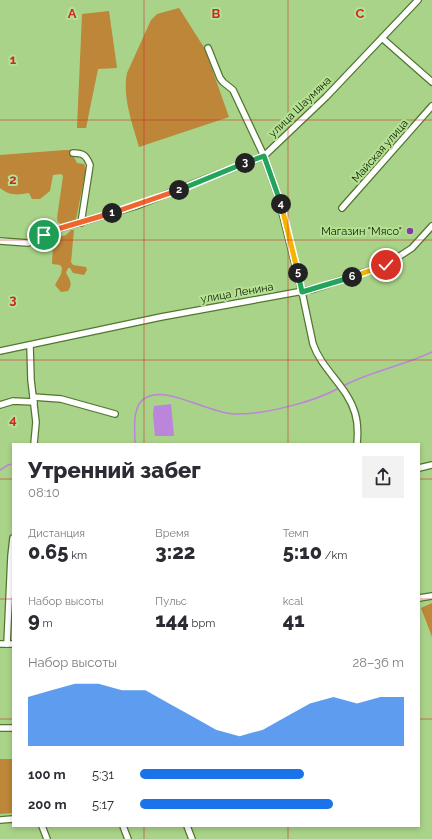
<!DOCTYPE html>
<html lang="ru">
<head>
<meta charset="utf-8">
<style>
  :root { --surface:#fff; --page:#f2f2f3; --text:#2b2b33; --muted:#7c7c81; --accent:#1a73e8 }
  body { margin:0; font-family:Raleway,sans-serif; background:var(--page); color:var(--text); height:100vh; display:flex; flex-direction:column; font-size:15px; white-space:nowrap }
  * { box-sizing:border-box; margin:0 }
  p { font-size:13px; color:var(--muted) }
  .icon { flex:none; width:22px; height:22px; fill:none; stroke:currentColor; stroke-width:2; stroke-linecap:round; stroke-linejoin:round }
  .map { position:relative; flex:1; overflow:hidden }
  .side { position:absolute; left:12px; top:443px; width:408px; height:384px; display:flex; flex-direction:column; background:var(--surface); border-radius:0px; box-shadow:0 2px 6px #0003 }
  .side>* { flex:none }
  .pin { position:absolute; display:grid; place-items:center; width:34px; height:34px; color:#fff; margin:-17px; border:2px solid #fff; border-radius:50%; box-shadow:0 1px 4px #0007 }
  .km { position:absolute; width:20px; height:20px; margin:-10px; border-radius:50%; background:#222; color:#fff; font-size:11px; line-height:20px; text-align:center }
  .round { display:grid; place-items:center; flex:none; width:42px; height:42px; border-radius:0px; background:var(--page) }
  .overview { display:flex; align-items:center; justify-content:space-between; height:68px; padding:0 16px }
  h1 { font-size:22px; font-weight:800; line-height:30px }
  .stats { display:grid; grid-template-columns:repeat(3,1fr); gap:6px; height:68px; padding:4px 16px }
  .stats div { display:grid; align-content:center }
  .stats b { font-size:20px; font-weight:800 }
  .stats small { font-size:11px; font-weight:400 }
  .stats p { font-size:11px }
  .chart { height:112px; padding:8px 16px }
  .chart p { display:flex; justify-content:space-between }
  .chart svg { width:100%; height:72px; margin-top:4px; fill:var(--accent); opacity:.7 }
  ul { padding:0 16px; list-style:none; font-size:13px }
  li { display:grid; grid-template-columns:64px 48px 1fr; align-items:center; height:30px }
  li i { height:10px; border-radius:5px; background:var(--accent) }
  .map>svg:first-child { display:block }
  .green { fill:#bd8638 }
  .water { fill:#bb85db }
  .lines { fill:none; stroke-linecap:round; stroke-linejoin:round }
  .stream { stroke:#bb85db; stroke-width:1.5 }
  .minor-casing { stroke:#51772f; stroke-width:8 }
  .minor { stroke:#fff; stroke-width:5.5 }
  .split-1-casing { stroke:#fff; stroke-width:8 }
  .split-2-casing { stroke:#fff; stroke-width:8 }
  .split-3-casing { stroke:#fff; stroke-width:8 }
  .split-4-casing { stroke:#fff; stroke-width:8 }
  .split-5-casing { stroke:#fff; stroke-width:8 }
  .split-6-casing { stroke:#fff; stroke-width:8 }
  .split-7-casing { stroke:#fff; stroke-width:8 }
  .split-1 { stroke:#f0652b; stroke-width:5 }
  .split-2 { stroke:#f0652b; stroke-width:5 }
  .split-3 { stroke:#22a559; stroke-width:5 }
  .split-4 { stroke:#22a559; stroke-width:5 }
  .split-5 { stroke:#f5b400; stroke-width:5 }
  .split-6 { stroke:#22a559; stroke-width:5 }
  .split-7 { stroke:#f5b400; stroke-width:5 }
  .grid { fill:none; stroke:#cc2826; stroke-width:1; stroke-opacity:0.55 }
  .poi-dot { fill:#8439aa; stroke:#b6e195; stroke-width:1.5 }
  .labels { text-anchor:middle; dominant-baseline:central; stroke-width:4; stroke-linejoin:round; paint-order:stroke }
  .street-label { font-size:11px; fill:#112003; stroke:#b6e195 }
  .poi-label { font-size:11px; fill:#112003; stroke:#b6e195; text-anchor:end }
  .grid-label { font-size:13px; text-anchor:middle; font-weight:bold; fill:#cc2826; stroke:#b6e195; stroke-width:4; stroke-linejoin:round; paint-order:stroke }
</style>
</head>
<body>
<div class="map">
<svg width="432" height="839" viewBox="0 0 432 839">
  <rect width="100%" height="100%" fill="#a9d388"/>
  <g class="green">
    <path d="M179 8 205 49 229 117 139 147C133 125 122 97 127 73L151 20 157 14Z"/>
    <polygon points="109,11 117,68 98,69 86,128 77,128 82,14"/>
    <path d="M65 150H70L77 163 84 164 86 170 76 219 74 222 62 225 58 222 57 218 63 176 61 174 53 175 50 191 40 199H32L29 193C17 195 10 196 0 188V155Z"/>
    <path d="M71 230H74L71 262 73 265 86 267 87 270 84 275 73 273 70 268H68L66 273C70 280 73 283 68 291L61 292 55 285 61 274 62 268 60 265 52 264 53 245 58 237 66 235Z"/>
    <polygon points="432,603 432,637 421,608"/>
    <polygon points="0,759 13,759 13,813 0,814"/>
  </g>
  <polygon class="water" points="171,404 174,436 155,436 153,414 154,406"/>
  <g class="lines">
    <g class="stream">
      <path d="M343 386C371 371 403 366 432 352"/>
      <path d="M135 444C135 430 131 404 147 397 167 386 209 413 234 414 263 415 314 402 339 388"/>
      <polyline points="0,470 8,465 13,464"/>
    </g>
    <g class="minor-casing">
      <g id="minor">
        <polyline points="382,38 432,82"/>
        <path d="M208 48 220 78 223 82 233 90 264 156 278 196 302 292 313 344C322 370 347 386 355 413 358 423 358 434 357 444"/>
        <path d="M73 153C83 153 86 155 90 165L81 223"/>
        <polyline points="342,208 432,106"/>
        <polyline points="0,241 28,243 55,230 136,206 264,156 326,97 418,0"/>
        <polyline points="30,345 31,380 36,422 34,444"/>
        <polyline points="0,351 161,317 314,289 386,265 412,248 432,226"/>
        <polyline points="33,397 61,399 115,414"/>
        <polyline points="0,405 13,401 34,402"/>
        <polyline points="419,468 432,465"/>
        <polyline points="419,598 432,596"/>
        <polyline points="0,644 13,644"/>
        <polyline points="7,644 11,556 13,538"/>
        <polyline points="0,728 13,728"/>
        <polyline points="0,820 13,819"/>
        <polyline points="42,826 47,839"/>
        <polyline points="123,826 128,839"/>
        <polyline points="187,826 192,839"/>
      </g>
    </g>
    <use href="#minor" class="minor"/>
  </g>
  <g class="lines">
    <g class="split-1-casing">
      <polyline id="split-1" points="44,235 54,230 112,213"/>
    </g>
    <g class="split-2-casing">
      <polyline id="split-2" points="112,213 179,190"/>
    </g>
    <g class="split-3-casing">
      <polyline id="split-3" points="179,190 245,163"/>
    </g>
    <g class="split-4-casing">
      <polyline id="split-4" points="245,163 264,156 281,204"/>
    </g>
    <g class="split-5-casing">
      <polyline id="split-5" points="281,204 298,273"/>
    </g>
    <g class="split-6-casing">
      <polyline id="split-6" points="298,273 302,292 352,277"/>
    </g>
    <g class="split-7-casing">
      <polyline id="split-7" points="352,277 386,265"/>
    </g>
    <use href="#split-1" class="split-1"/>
    <use href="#split-2" class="split-2"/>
    <use href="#split-3" class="split-3"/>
    <use href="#split-4" class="split-4"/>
    <use href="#split-5" class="split-5"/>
    <use href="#split-6" class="split-6"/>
    <use href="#split-7" class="split-7"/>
  </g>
  <path class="grid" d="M144 0V444M288 0V444M0 120H432M0 240H432M0 360H432M0 479H13M419 479H432M0 599H13M419 599H432M0 719H13M419 719H432M144 826V839M288 826V839"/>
  <circle class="poi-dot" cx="410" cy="231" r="4"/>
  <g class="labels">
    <g class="street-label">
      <text transform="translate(300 107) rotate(-44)">улица Шаумяна</text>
      <text transform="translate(380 151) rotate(-49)">Майская улица</text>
      <text transform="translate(237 293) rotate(-10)">улица Ленина</text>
    </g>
    <g class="poi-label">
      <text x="402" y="231">Магазин "Мясо"</text>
    </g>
  </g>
  <g class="grid-label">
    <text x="72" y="18">A</text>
    <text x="216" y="18">B</text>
    <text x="360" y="18">C</text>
    <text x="13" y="64">1</text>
    <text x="13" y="184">2</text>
    <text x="13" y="304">3</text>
    <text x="13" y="424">4</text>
  </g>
</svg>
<div class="pin" style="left:44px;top:235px;background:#1e9e55"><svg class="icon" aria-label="arrive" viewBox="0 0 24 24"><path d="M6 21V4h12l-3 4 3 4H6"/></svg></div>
<div class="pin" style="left:386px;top:265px;background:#d93025"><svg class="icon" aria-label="check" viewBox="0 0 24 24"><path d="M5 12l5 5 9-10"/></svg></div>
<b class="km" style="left:112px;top:213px">1</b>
<b class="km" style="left:179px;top:190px">2</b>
<b class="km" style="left:245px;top:163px">3</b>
<b class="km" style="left:281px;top:204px">4</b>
<b class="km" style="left:298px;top:273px">5</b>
<b class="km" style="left:352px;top:277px">6</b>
<section class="side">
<div class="overview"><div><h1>Утренний забег</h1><p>08:10</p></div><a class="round"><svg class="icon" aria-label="share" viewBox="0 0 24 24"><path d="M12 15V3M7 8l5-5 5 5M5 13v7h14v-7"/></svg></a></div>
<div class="stats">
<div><p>Дистанция</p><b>0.65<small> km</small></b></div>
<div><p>Время</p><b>3:22</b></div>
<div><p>Темп</p><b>5:10<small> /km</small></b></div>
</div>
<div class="stats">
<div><p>Набор высоты</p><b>9<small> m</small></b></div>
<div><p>Пульс</p><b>144<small> bpm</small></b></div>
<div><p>kcal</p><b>41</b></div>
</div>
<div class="chart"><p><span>Набор высоты</span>28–36 m</p>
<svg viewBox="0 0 160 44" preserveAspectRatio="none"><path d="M0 44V14L10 10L20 6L30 6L40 10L50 10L60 18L70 26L80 34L90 38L100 34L110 26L120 18L130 14L140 18L150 14L160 14V44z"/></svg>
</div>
<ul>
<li><b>100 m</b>5:31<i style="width:62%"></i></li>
<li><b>200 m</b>5:17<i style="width:73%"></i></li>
</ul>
</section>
</div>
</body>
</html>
